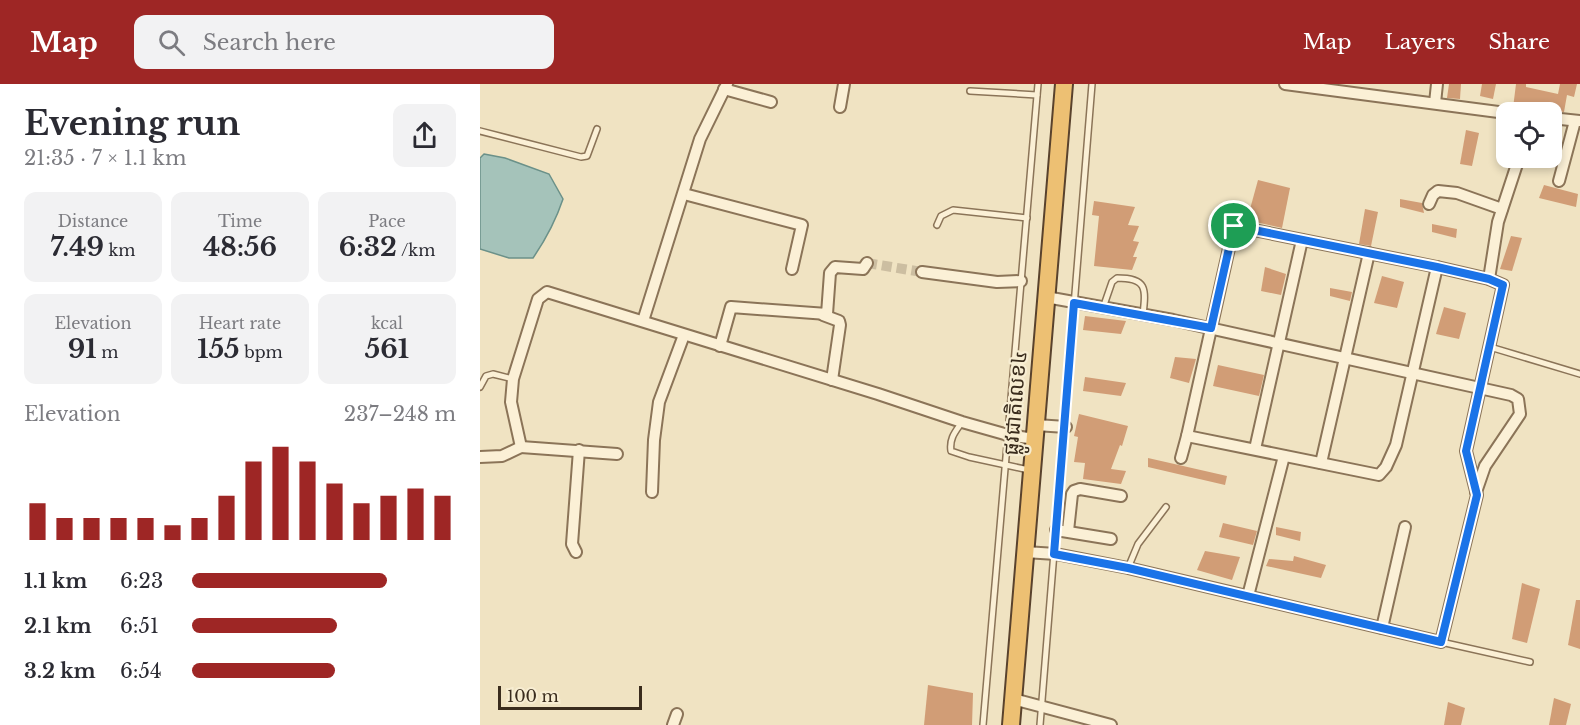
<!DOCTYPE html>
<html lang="en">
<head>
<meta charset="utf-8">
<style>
  :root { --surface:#fff; --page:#f2f2f3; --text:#2b2b33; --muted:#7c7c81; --accent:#9e2625 }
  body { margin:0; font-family:"Libre Baskerville","Noto Sans Khmer",serif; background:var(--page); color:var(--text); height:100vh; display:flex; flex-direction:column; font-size:22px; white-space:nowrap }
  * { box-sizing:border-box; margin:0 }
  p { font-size:20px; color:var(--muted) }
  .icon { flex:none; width:33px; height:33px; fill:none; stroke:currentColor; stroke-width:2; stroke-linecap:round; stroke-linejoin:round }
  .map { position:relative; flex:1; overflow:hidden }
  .side { display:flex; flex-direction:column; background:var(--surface); width:480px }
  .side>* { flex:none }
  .fabs { position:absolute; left:1016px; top:18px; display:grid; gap:12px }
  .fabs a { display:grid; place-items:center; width:66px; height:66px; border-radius:12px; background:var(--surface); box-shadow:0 3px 9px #0003; font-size:30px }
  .scale { position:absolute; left:18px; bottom:15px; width:144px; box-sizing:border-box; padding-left:6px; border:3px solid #3a2c1d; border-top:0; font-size:16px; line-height:21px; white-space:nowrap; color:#3a2c1d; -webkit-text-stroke:4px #f7edd2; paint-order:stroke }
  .pin { position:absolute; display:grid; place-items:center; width:51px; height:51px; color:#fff; margin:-26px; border:3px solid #fff; border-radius:50%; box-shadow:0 2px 6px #0007 }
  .round { display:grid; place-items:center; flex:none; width:63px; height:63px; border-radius:12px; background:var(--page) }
  .overview { display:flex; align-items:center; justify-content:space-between; height:102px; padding:0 24px }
  h1 { font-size:33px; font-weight:700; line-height:45px }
  .figures { display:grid; grid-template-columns:repeat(3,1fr); gap:9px; height:102px; padding:6px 24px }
  .figures div { display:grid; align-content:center; border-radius:12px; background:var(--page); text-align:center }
  .figures b { font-size:26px; font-weight:700 }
  .figures small { font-size:16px; font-weight:400 }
  .figures p { font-size:16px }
  .chart { height:168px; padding:12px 24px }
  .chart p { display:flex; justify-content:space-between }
  .chart svg { width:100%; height:108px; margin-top:6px; stroke:var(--accent); stroke-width:6 }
  ul { padding:0 24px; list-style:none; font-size:20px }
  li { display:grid; grid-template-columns:96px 72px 1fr; align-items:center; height:45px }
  li i { height:15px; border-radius:8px; background:var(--accent) }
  header { display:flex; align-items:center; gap:36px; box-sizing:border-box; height:84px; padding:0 30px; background:var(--accent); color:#fff }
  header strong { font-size:28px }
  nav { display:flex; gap:33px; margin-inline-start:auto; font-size:21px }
  .search { width:420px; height:54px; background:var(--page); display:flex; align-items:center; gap:15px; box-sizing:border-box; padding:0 21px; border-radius:12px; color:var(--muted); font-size:22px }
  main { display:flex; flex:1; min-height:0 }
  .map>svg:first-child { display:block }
  .water { fill:#a5c3ba; stroke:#6b9189; stroke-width:1.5 }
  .building { fill:#d19d76 }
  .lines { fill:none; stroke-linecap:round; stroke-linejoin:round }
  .minor-tunnel { stroke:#ccbea1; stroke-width:10; stroke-dasharray:10 5; stroke-linecap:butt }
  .service-casing { stroke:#8b7458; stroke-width:8 }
  .minor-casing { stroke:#8b7458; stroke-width:14 }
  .trunk-casing { stroke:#59422d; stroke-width:20 }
  .service { stroke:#fbf0d6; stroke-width:5 }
  .minor { stroke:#fbf0d6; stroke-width:10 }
  .trunk { stroke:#edc073; stroke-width:16 }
  .route-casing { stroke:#fff; stroke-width:12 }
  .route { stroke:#1a73e8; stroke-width:8 }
  .labels { text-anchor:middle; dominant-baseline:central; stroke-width:4.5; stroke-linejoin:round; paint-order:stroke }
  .street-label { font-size:21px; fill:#3a2c1d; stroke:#f7edd2 }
</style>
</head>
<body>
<header>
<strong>Map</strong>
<div class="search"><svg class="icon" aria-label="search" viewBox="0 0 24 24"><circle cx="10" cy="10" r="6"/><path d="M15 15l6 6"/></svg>Search here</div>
<nav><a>Map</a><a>Layers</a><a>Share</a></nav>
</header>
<main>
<section class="side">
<div class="overview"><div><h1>Evening run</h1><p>21:35 · 7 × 1.1 km</p></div><a class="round"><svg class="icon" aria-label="share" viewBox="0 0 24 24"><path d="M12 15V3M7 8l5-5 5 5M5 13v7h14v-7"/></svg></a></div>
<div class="figures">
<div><p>Distance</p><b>7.49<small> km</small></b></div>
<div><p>Time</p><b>48:56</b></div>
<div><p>Pace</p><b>6:32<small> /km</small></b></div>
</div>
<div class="figures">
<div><p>Elevation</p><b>91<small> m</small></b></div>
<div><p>Heart rate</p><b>155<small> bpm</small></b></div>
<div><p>kcal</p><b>561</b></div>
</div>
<div class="chart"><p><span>Elevation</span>237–248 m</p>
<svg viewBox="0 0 160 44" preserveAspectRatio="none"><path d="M5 44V29M15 44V35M25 44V35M35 44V35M45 44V35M55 44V38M65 44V35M75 44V26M85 44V12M95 44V6M105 44V12M115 44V21M125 44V29M135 44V26M145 44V23M155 44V26"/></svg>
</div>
<ul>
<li><b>1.1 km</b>6:23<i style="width:74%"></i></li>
<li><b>2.1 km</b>6:51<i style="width:55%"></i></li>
<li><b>3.2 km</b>6:54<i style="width:54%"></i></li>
</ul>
</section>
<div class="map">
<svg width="1100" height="641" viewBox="0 0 1100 641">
  <rect width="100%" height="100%" fill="#f0e3c2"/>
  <path class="water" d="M4 70 25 74 69 90 83 115C76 136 66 155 53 174H29L0 165V74Z"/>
  <g class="building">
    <polygon points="969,0 981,0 980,15 967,14"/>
    <polygon points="1002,0 1016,0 1013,15 1000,12"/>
    <polygon points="1036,0 1046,0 1046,3 1078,10 1080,0 1097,0 1094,13 1087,11 1084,28 1061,26 1061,28 1033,24"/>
    <polygon points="986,46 999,49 992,82 980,80"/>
    <polygon points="778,96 810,104 802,144 767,136"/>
    <polygon points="1064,101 1098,110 1096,123 1059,114"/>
    <polygon points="920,115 942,119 944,129 920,123"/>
    <polygon points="614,117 655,123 648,141 659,142 653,157 659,158 653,173 657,173 652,186 614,182 619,132 612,131"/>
    <polygon points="885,125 898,128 891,162 879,160"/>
    <polygon points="952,140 977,145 976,154 952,148"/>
    <polygon points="1031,152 1042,154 1032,187 1020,185"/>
    <polygon points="785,183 806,190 801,211 781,207"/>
    <polygon points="902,192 924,198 917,224 894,219"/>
    <polygon points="850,204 872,208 870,217 850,212"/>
    <polygon points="964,223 986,229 979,255 956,250"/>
    <polygon points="605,232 646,237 641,250 603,246"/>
    <polygon points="695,273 716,275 709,299 690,294"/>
    <polygon points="738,281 784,291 779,312 733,302"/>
    <polygon points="605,293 646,299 641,312 603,307"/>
    <polygon points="599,330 648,342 642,362 640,361 631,385 646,387 641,400 603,395 605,379 594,378 598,353 594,352"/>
    <polygon points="668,374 747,392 745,401 668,383"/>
    <polygon points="743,439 777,447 773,461 739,453"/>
    <polygon points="796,443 821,448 820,457 796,451"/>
    <polygon points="725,467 760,473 752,496 717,486"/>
    <polygon points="814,472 846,481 841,494 786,482 789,475 813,477"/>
    <polygon points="1042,499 1060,505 1047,559 1032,555"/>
    <polygon points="1096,516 1100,516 1100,565 1088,561"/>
    <polygon points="448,601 493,609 492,641 444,641"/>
    <polygon points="1074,614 1091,620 1086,641 1069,641"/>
    <polygon points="968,618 985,624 981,641 964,641"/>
  </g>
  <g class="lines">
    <polyline class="minor-tunnel" points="387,179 442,188"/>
    <g class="service-casing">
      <g id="service">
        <polyline points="490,7 557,11"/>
        <polyline points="0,47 101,73 107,72 117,45"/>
        <polyline points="457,141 461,132 473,126 547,134"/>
        <path d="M623 224 632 198 637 194C667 194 666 204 663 231"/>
        <polyline points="1010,263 1100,290"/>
        <polyline points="0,303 6,292 13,290 33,295"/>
        <path d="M482 338C476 347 469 354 471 367L489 373 549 386"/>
        <polyline points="648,484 658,460 686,423"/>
        <polyline points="961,558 1050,578"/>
        <polyline points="503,641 558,0"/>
        <polyline points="560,641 612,0"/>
      </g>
    </g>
    <g class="minor-casing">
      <g id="minor">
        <polyline points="805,0 1026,29"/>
        <polyline points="244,5 291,18"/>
        <polyline points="955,19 957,0"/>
        <polyline points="360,23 364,0"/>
        <polyline points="1071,34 1100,37"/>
        <polyline points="1079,97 1095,37"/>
        <polyline points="204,110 322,141 312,185"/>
        <polyline points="949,120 953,111 958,107 977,109 1022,125"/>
        <polyline points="442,188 517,198 541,197"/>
        <polyline points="1009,195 1018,138 1039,74"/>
        <polyline points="566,213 693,236 1031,311 1038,315 1040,330 1005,382 996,408"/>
        <polyline points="343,231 359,237 360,241 352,296"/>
        <polyline points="163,237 220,55 247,0"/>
        <polyline points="240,262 251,223 347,230 350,189 355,183 383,185 387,179"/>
        <polyline points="556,341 586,343"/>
        <polyline points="707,352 899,391 906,383 916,361 957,183"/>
        <polyline points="41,363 137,370"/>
        <polyline points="775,365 822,156"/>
        <polyline points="0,373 22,372 41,363 31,318 33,295 58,215 67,208 398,310 482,338 528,351 555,355"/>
        <polyline points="701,374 707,352 758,124"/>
        <polyline points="841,379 889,169"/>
        <polyline points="172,408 174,356 179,318 204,251"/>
        <polyline points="576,446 631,455"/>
        <polyline points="588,447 592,410 594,407 600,405 641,412"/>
        <polyline points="96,468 92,460 99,366"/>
        <polyline points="545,468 576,470 648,484 961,558 997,411 986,367 1023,201 1009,195 957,183 754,142"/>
        <polyline points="768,512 804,372"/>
        <polyline points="902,544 925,443"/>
        <polyline points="533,615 631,641"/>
        <polyline points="193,641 197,630"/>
      </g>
    </g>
    <g class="trunk-casing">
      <polyline id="trunk" points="531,641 584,0"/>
    </g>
    <use href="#service" class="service"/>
    <use href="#minor" class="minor"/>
    <use href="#trunk" class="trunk"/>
  </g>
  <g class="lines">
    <g class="route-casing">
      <polygon id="route" points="754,142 957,183 1009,195 1023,201 986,367 997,411 961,558 648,484 574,470 594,219 731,244"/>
    </g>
    <use href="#route" class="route"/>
  </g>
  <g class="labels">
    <g class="street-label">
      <text transform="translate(535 319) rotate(-85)">ផ្លូវជាតិលេខ៤</text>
    </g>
  </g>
</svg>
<div class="fabs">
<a><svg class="icon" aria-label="locate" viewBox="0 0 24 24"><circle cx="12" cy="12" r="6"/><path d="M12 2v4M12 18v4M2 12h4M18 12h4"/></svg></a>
</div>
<div class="scale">100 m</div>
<div class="pin" style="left:754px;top:142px;background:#1e9e55"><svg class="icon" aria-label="arrive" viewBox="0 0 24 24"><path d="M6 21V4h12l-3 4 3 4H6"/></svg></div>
</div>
</main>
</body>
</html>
